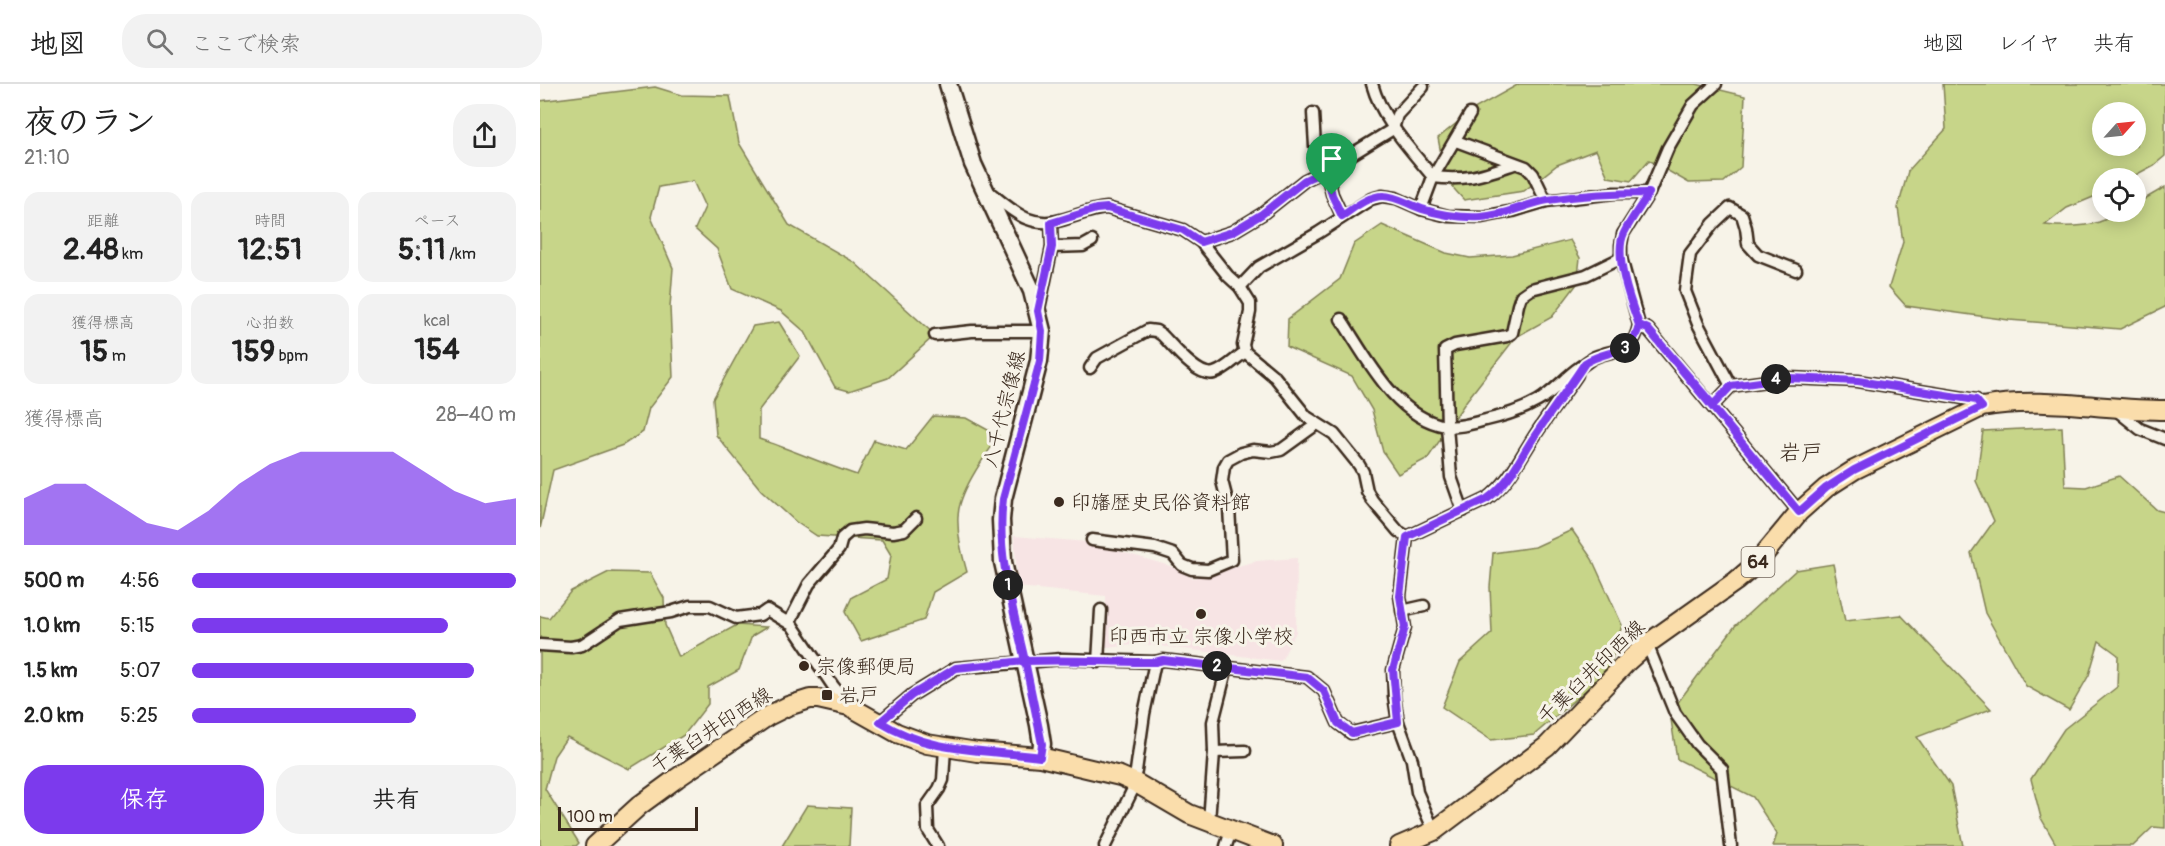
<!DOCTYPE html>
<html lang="ja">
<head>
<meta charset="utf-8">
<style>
  :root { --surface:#fff; --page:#f2f2f2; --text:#222; --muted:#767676; --line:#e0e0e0; --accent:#7c3aed }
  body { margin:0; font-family:Pangolin,"Klee One",sans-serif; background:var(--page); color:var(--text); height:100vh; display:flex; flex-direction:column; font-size:22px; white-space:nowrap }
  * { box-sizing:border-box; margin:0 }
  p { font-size:20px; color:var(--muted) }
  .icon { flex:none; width:33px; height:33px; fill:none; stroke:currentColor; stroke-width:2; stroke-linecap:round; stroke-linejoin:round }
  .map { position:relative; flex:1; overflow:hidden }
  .drawer { display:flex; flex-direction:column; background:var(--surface); width:540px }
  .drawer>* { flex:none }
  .needle { width:39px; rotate:63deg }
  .buttons { position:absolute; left:1552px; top:18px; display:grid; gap:12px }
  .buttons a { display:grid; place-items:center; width:54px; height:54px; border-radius:50%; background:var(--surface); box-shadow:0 3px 15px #0003; font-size:30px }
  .scale { position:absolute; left:18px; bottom:15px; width:140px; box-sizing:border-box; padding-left:6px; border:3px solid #3b2a1e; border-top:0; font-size:16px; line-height:21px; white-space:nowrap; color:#3b2a1e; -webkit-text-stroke:4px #f7f3e8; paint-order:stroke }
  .pin { position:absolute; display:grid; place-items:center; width:51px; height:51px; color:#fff; margin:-62px -26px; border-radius:50% 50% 50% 0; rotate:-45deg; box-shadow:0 0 6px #0007 }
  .pin .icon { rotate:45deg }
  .km { position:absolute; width:30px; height:30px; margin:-15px; border-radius:50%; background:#222; color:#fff; font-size:16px; line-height:30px; text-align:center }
  .round { display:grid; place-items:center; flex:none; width:63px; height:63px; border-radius:24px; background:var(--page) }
  .overview { display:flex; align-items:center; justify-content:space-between; height:102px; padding:0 24px }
  h1 { font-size:33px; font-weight:700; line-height:45px }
  .stats { display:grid; grid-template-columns:repeat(3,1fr); gap:9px; height:102px; padding:6px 24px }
  .stats div { display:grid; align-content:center; border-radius:15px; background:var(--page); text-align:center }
  .stats b { font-size:30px; font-weight:700 }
  .stats small { font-size:16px; font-weight:400 }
  .stats p { font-size:16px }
  .chart { height:168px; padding:12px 24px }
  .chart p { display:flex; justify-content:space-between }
  .chart svg { width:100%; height:108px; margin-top:6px; fill:var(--accent); opacity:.7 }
  .button { display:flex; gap:12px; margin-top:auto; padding:12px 24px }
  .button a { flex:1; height:69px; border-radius:24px; background:var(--accent); color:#fff; font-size:24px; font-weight:700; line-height:69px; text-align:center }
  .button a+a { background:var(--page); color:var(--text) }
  ul { padding:0 24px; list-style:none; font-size:20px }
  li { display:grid; grid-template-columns:96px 72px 1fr; align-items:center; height:45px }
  li i { height:15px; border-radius:8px; background:var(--accent) }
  header { display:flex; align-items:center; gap:36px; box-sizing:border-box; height:84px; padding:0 30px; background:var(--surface); border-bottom:2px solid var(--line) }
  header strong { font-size:28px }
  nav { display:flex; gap:33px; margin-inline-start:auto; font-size:21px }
  .search { width:420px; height:54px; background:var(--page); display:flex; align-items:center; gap:15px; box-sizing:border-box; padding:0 21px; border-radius:24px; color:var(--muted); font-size:22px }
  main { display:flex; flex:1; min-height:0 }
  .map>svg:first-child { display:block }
  .built { fill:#f7e4e4 }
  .green { fill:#c7d589; stroke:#818054; stroke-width:1.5; fill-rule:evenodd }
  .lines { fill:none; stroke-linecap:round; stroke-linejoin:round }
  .minor-casing { stroke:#3b2a1e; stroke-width:15 }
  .secondary-casing { stroke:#3b2a1e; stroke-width:21 }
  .primary-casing { stroke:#3b2a1e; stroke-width:22 }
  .minor { stroke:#f7f3e8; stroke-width:10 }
  .secondary { stroke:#f7f3e8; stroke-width:16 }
  .primary { stroke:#faddab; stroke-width:18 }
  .route-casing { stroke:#fff; stroke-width:12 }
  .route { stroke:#7c3aed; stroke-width:8 }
  .poi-dot { fill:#3b2a1e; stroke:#f7f3e8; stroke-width:2 }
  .labels { text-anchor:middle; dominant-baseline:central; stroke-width:6; stroke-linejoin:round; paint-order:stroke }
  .shield { fill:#f7f3e8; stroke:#73665b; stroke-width:1.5 }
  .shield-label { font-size:18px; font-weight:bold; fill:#3b2a1e }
  .street-label { font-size:20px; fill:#3b2a1e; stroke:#f7f3e8 }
  .poi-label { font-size:20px; fill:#3b2a1e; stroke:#f7f3e8; text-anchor:start }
  .quarter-label { font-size:22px; fill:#3b2a1e; stroke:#f7f3e8 }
</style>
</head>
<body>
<header>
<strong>地図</strong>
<div class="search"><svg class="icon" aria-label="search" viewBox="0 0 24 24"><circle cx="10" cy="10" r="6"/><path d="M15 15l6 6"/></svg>ここで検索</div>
<nav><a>地図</a><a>レイヤ</a><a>共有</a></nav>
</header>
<main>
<section class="drawer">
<div class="overview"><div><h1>夜のラン</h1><p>21:10</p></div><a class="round"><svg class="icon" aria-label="share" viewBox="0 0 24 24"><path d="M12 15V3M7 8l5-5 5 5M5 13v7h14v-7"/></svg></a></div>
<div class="stats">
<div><p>距離</p><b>2.48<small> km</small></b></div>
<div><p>時間</p><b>12:51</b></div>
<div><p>ペース</p><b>5:11<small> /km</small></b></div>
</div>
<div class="stats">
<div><p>獲得標高</p><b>15<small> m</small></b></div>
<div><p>心拍数</p><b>159<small> bpm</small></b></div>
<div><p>kcal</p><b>154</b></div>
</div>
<div class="chart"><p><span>獲得標高</span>28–40 m</p>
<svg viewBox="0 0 160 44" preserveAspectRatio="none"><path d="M0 44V25L10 19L20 19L30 27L40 35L50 38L60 30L70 19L80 11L90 6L100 6L110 6L120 6L130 14L140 22L150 27L160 25V44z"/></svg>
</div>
<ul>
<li><b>500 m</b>4:56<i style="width:100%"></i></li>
<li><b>1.0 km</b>5:15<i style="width:79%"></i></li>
<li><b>1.5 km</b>5:07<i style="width:87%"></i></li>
<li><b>2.0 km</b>5:25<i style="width:69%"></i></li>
</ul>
<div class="button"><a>保存</a><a>共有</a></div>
</section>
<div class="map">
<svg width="1625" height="762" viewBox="0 0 1625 762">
  <rect width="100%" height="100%" fill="#f7f3e8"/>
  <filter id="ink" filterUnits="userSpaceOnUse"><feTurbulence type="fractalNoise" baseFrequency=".0167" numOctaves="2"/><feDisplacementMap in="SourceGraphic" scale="12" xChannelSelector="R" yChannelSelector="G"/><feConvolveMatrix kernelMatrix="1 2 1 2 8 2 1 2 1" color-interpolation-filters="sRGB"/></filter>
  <g filter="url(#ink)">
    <polygon class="built" points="474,452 548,458 630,482 653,494 717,477 757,474 756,548 741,577 603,560 566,564 566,512 478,503"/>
    <g class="green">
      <polygon points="979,0 1156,0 1205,12 1201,83 1184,98 1149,99 1109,76 1091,97 1068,93 1056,66 1017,81 984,107 924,116 906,96 898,54 934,25"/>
      <path d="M1403 0H1625V72L1614 81 1590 94H1563V109L1527 124 1505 141C1522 143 1543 143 1559 138 1576 132 1576 128 1596 128V120L1625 103V223L1580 245 1469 236 1366 222 1349 203 1363 158 1358 124 1368 87 1406 45ZM1563 28H1596V62H1563Z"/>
      <polygon points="115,3 141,11 190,12 199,59 249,141 314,178 395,251 348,294 309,307 295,303 265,248 241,227 192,205 177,165 155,145 165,123 153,97 119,103 111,133 133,184 130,223 133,293 109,324 103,348 83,361 13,386 0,445 0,17"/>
      <polygon points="842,141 906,169 930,174 972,171 1030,156 1040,174 1037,200 1012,233 976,253 927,316 888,374 858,390 843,368 832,326 812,292 747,263 748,235 800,195 814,160"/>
      <path d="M239 238 260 272 219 326V355C253 366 283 380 317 391L334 356 366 366 393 332 426 334 459 352C445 372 419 407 418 432 417 451 422 470 427 488L393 508 384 536 321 557 305 528 312 513 347 495 351 471 342 456 277 452 256 438 221 406 176 351 173 315 213 242Z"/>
      <polygon points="1522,343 1525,402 1546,403 1579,392 1617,426 1625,428 1625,744 1613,743 1593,762 1517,762 1501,734 1491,695 1524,645 1577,603 1578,571 1559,557 1549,591 1529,626 1486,602 1445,529 1431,469 1454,437 1436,397 1443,347"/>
      <polygon points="1032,446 1052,475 1082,541 1069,586 994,651 951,656 902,623 920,578 952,549 950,503 953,469 995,463"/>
      <polygon points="1293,480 1305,537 1361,531 1451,625 1377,653 1411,702 1423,762 1233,762 1237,750 1213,713 1137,675 1130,629 1195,542 1256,486"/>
      <polygon points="69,488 110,489 124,514 125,541 139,573 197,541 227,543 212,552 199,586 168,603 168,620 144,651 89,685 27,653 14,672 5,705 39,759 36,762 0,762 0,532 9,534 31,507"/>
      <polygon points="267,721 311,724 309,762 242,762"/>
    </g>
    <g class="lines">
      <g class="minor-casing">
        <g id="minor">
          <path d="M832 0C842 36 870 65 893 93 928 97 942 91 974 80"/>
          <polyline points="773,29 775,62 786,86 792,110 802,132"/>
          <polyline points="916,57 986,83 993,90 1006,117"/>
          <path d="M449 108C474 128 491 146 525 135 539 131 552 125 567 124L643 146 661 158 688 192 700 203 710 219V228L703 261 705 268 735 293 767 333 794 350 819 381 823 388 827 407 832 416 858 447 867 453"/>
          <polyline points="881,125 893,93 930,30"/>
          <polyline points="661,158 692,148 722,130 765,96 786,86 853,45 857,31 883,3"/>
          <polyline points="512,163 543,162 552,157"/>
          <polyline points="700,203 719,183 778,149 831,115 842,112 856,114 881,125 908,132 942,133 973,127 1006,117 1074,109 1109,109"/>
          <polyline points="499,225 512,163 511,139"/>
          <path d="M801 235C826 273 856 334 906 342 919 344 934 339 946 336 964 332 982 326 998 317 1014 308 1025 293 1040 283 1045 280 1050 275 1055 273 1077 264 1093 270 1099 241L1081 174V161L1083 150 1109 109 1128 64 1153 21 1176 0"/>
          <polyline points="1099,241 1108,245 1259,428"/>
          <polyline points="395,251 432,247 502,247"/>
          <path d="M550 284 557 274 608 246 616 247 622 251C633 262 658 294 674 289 685 286 696 274 705 268"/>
          <polyline points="1191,302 1249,294 1318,297 1436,316 1442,323"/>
          <polyline points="1173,321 1191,302 1158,240 1145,207 1150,170 1173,140 1190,124 1202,131 1206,144 1208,160 1218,171 1256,186"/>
          <polyline points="1575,325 1600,345 1625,355"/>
          <polyline points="923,427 911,393 907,342 905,266 915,261 967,252 972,249 978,221 981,212 991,205 1046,191 1081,174"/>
          <polyline points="867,453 860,512 865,543 853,586 854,612 858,638 872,676 877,708 894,747"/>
          <path d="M867 453 947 415C968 399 978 378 992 356 1006 334 1022 313 1037 291"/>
          <polyline points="552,456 615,464 633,470 642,481 652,485 668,486 692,476 689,424 682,397 684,383 688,376 701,369 713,366 731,368 741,366 777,340"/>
          <polyline points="862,527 884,522"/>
          <polyline points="249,539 269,500 299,465 302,454 310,447 324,445 353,448 364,446 376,434"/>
          <polyline points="1107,560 1135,629 1157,660 1182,685 1191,762"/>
          <polyline points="0,561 31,563 42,561 80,536 131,528 150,522 170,522 196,534 220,531 227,526 252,541 293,602 309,621"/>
          <polyline points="558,578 561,526"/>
          <polyline points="340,638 372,611 416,584 522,575 615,578 623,576 767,593 784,607 798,639 811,649 858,638"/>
          <polyline points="674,668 705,667"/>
          <polyline points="593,697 596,687 604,630 615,578"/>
          <polyline points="669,738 674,668 673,638 687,583"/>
          <polyline points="398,762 388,746 387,722 399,705 403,696 405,664"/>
          <polyline points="565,762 596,699"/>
          <polyline points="686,762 691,747"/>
        </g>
      </g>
      <g class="secondary-casing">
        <polyline id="secondary" points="408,0 433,80 492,207 502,247 499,277 463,415 461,436 463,478 499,641 502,660 500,673"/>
      </g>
      <g class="primary-casing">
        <g id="primary">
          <polyline points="55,762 100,721 137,694 228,632 248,622 270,615 278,615 309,622 357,649 387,660 437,668 500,673 580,692 596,699 649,730 733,762"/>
          <path d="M859 762 894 747 1007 662 1088 577 1107 560 1196 497 1216 480 1259 428 1286 404 1314 386 1442 323C1499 312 1566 326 1625 326"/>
        </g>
      </g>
      <use href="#minor" class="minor"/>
      <use href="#secondary" class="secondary"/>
      <use href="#primary" class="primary"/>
    </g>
  </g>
  <g class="lines" filter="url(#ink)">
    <g class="route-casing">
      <path id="route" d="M792 111 786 86 765 96 722 130 692 148 661 158 643 146 567 124 556 125 511 139 512 163 498 227 502 247 500 277 463 415C456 470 473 523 485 577L416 584 372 611 340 638C392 670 442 665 500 673L502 660 485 577C528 575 572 578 615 578L623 576 767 593 784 607 798 639 812 649 858 638 853 586 865 543 860 512 867 453 947 415C969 399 978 378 992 356 1009 330 1028 305 1045 279 1067 264 1093 273 1099 241L1108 245 1259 428 1286 404 1314 386 1442 323 1436 316 1318 297 1249 294 1191 302 1173 321 1108 245 1099 241C1091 219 1073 171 1084 149 1091 135 1101 122 1109 109 1076 109 1041 111 1008 116 985 120 965 132 941 133 921 134 901 131 882 125 869 121 857 112 843 112 828 112 814 124 802 132L792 111"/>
    </g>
    <use href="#route" class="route"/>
  </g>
  <g class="poi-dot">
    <circle cx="519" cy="418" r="6"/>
    <circle cx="661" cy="530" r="6"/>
    <circle cx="264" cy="582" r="6"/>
    <rect x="281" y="605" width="12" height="12" rx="3"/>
  </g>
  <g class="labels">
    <rect class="shield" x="1201.5" y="463" width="33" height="30" rx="4.5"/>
    <g class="shield-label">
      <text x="1218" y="478">64</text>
    </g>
    <g class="street-label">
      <text transform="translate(464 325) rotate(-76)">八千代宗像線</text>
      <text transform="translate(1051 588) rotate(-44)">千葉臼井印西線</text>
      <text transform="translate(171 646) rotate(-33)">千葉臼井印西線</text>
    </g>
    <g class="poi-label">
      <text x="531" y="418">印旛歴史民俗資料館</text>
      <text x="661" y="552" text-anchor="middle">印西市立 宗像小学校</text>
      <text x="276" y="582">宗像郵便局</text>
      <text x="299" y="611">岩戸</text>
    </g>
    <g class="quarter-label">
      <text x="1261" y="369">岩戸</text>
    </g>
  </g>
</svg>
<div class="buttons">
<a><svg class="needle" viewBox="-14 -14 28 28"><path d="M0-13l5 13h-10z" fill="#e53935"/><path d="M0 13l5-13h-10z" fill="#767676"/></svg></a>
<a><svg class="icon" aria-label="locate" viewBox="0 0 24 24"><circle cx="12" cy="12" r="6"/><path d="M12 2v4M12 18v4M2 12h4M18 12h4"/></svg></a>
</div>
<div class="scale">100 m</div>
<div class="pin" style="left:792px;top:111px;background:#1e9e55"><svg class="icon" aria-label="arrive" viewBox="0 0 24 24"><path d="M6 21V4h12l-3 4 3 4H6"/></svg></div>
<b class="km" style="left:468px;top:501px">1</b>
<b class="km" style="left:677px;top:582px">2</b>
<b class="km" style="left:1085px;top:264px">3</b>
<b class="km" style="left:1236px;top:295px">4</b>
</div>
</main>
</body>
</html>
